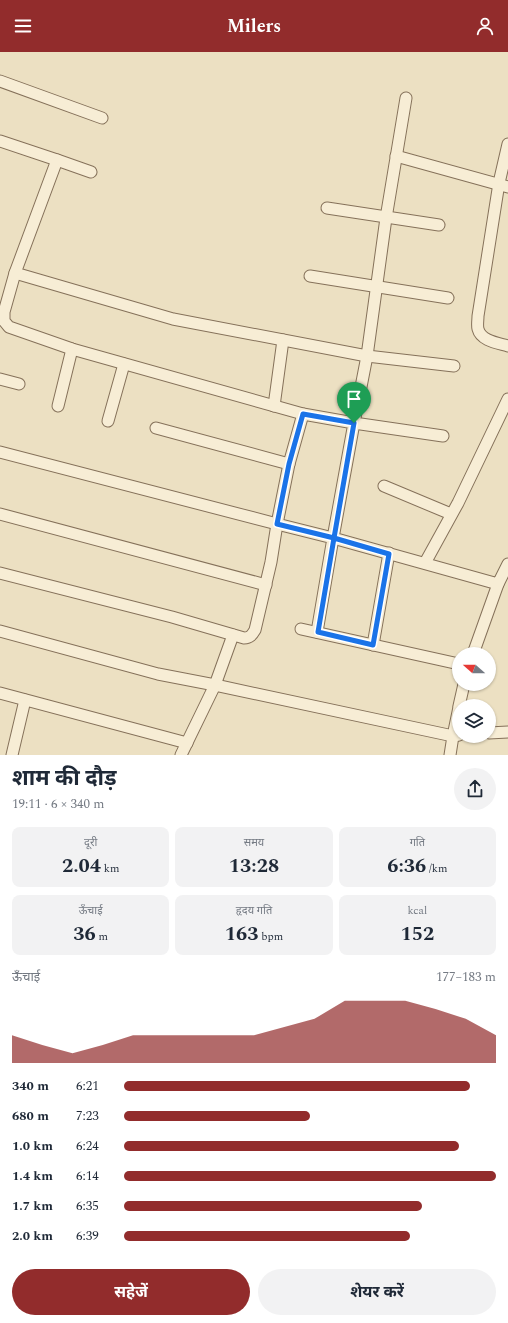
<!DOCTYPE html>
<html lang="hi">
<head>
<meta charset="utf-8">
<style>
  :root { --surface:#fff; --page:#f2f2f3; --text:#1f2937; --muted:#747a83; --accent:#922c2c }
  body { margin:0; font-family:Spectral,"Noto Sans Devanagari",serif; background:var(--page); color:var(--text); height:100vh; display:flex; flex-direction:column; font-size:15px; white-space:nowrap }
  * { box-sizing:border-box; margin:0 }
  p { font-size:13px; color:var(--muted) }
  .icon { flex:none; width:22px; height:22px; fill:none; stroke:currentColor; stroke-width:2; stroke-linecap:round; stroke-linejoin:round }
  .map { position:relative; height:703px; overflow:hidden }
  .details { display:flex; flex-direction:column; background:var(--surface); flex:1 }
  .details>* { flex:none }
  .needle { width:26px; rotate:291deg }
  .controls { position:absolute; left:452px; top:595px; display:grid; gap:8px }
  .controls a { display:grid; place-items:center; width:44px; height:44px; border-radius:50%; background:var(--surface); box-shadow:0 1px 3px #0004; font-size:20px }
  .pin { position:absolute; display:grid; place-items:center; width:34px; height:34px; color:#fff; margin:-41px -17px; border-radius:50% 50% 50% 0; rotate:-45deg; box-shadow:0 0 4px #0007 }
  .pin .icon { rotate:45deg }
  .round { display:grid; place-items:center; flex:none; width:42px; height:42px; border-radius:21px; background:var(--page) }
  .headline { display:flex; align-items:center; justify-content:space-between; height:68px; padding:0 12px }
  h1 { font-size:22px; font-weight:700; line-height:30px }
  .stats { display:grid; grid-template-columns:repeat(3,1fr); gap:6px; height:68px; padding:4px 12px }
  .stats div { display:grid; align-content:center; border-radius:8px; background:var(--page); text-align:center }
  .stats b { font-size:20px; font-weight:700 }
  .stats small { font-size:11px; font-weight:400 }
  .stats p { font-size:11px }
  .chart { height:112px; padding:8px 12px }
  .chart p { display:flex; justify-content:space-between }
  .chart svg { width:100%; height:72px; margin-top:4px; fill:var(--accent); opacity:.7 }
  .button { display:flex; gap:8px; margin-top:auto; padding:8px 12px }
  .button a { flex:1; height:46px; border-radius:24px; background:var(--accent); color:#fff; font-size:16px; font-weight:700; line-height:46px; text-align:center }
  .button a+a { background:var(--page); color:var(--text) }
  ul { padding:0 12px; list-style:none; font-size:13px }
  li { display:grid; grid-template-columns:64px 48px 1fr; align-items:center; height:30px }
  li i { height:10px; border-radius:5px; background:var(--accent) }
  header { display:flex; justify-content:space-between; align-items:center; height:52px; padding:0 12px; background:var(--accent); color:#fff; font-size:18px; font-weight:700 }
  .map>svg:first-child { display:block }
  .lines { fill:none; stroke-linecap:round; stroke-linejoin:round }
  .street-casing { stroke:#85715a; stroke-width:13 }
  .street { stroke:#f7edd5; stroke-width:11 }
  .route-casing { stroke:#fff; stroke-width:8 }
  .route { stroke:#1a73e8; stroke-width:5 }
</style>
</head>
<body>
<header><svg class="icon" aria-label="menu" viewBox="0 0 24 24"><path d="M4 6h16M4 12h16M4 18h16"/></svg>Milers<svg class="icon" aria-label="person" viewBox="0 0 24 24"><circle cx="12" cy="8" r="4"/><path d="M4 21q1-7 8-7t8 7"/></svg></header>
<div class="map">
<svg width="508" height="703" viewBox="0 0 508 703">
  <rect width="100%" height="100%" fill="#ece0c2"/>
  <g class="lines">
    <g class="street-casing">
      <g id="street">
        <polyline points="0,29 102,66"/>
        <polyline points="406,46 386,166 367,304 354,371 443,384"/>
        <polyline points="0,89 57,108 15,221 4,260 4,269 9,275 72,297 303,362 354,371 333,486 498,532 508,512"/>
        <path d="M508 92 499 131 478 264C478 268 477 273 478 277 481 289 498 291 508 294"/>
        <polyline points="396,104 508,135"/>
        <polyline points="57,108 91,120"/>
        <polyline points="327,156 439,173"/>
        <polyline points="15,221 173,267 367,304 454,314"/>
        <polyline points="310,224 448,246"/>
        <polyline points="0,327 19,332"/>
        <polyline points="58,354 72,297"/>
        <polyline points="274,354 283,288"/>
        <polyline points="108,369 124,312"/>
        <polyline points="156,376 289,412"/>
        <polyline points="0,400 277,472 333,486 317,580"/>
        <polyline points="384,434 451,462"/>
        <polyline points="0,462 266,533"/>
        <polyline points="425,511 458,451 508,347"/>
        <path d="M0 521 172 565 244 586C250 586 252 583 255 578L271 510 277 472 289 412 303 362"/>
        <polyline points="301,577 459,612"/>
        <polyline points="0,579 158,622 215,633 453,684 459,683"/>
        <polyline points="373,593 389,501"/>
        <polyline points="473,602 498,532"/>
        <polyline points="0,641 187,691"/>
        <polyline points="459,654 464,632"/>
        <polyline points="489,681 508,680"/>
        <polyline points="12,703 25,648"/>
        <polyline points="181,703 215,633 233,583"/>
        <polyline points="450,703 453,684 459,655"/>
      </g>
    </g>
    <use href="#street" class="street"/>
  </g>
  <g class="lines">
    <g class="route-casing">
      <polyline id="route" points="354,371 303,362 289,412 277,472 334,486 318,580 373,593 389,502 334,486 354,371"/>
    </g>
    <use href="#route" class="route"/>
  </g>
</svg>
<div class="controls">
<a><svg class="needle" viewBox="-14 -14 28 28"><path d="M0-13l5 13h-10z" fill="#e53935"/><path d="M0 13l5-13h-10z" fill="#747a83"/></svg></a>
<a><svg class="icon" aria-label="layers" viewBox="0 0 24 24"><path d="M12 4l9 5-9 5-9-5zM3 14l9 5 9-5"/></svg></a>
</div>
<div class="pin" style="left:354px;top:371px;background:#1e9e55"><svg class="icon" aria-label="arrive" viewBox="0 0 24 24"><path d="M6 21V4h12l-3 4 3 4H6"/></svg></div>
</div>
<section class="details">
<div class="headline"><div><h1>शाम की दौड़</h1><p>19:11 · 6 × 340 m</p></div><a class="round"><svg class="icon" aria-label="share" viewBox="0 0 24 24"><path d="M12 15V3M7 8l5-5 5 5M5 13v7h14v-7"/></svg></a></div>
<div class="stats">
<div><p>दूरी</p><b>2.04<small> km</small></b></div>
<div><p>समय</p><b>13:28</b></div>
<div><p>गति</p><b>6:36<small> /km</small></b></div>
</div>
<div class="stats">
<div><p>ऊँचाई</p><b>36<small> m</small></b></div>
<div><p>हृदय गति</p><b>163<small> bpm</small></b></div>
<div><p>kcal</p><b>152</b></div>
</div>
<div class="chart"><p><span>ऊँचाई</span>177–183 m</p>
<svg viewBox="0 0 160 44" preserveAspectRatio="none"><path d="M0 44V27L10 33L20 38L30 33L40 27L50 27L60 27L70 27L80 27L90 22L100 17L110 6L120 6L130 6L140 11L150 17L160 27V44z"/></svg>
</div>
<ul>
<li><b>340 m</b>6:21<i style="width:93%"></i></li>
<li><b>680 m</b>7:23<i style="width:50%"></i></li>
<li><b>1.0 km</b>6:24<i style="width:90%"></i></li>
<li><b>1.4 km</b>6:14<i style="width:100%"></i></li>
<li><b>1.7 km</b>6:35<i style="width:80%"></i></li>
<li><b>2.0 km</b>6:39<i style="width:77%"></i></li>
</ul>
<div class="button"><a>सहेजें</a><a>शेयर करें</a></div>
</section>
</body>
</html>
